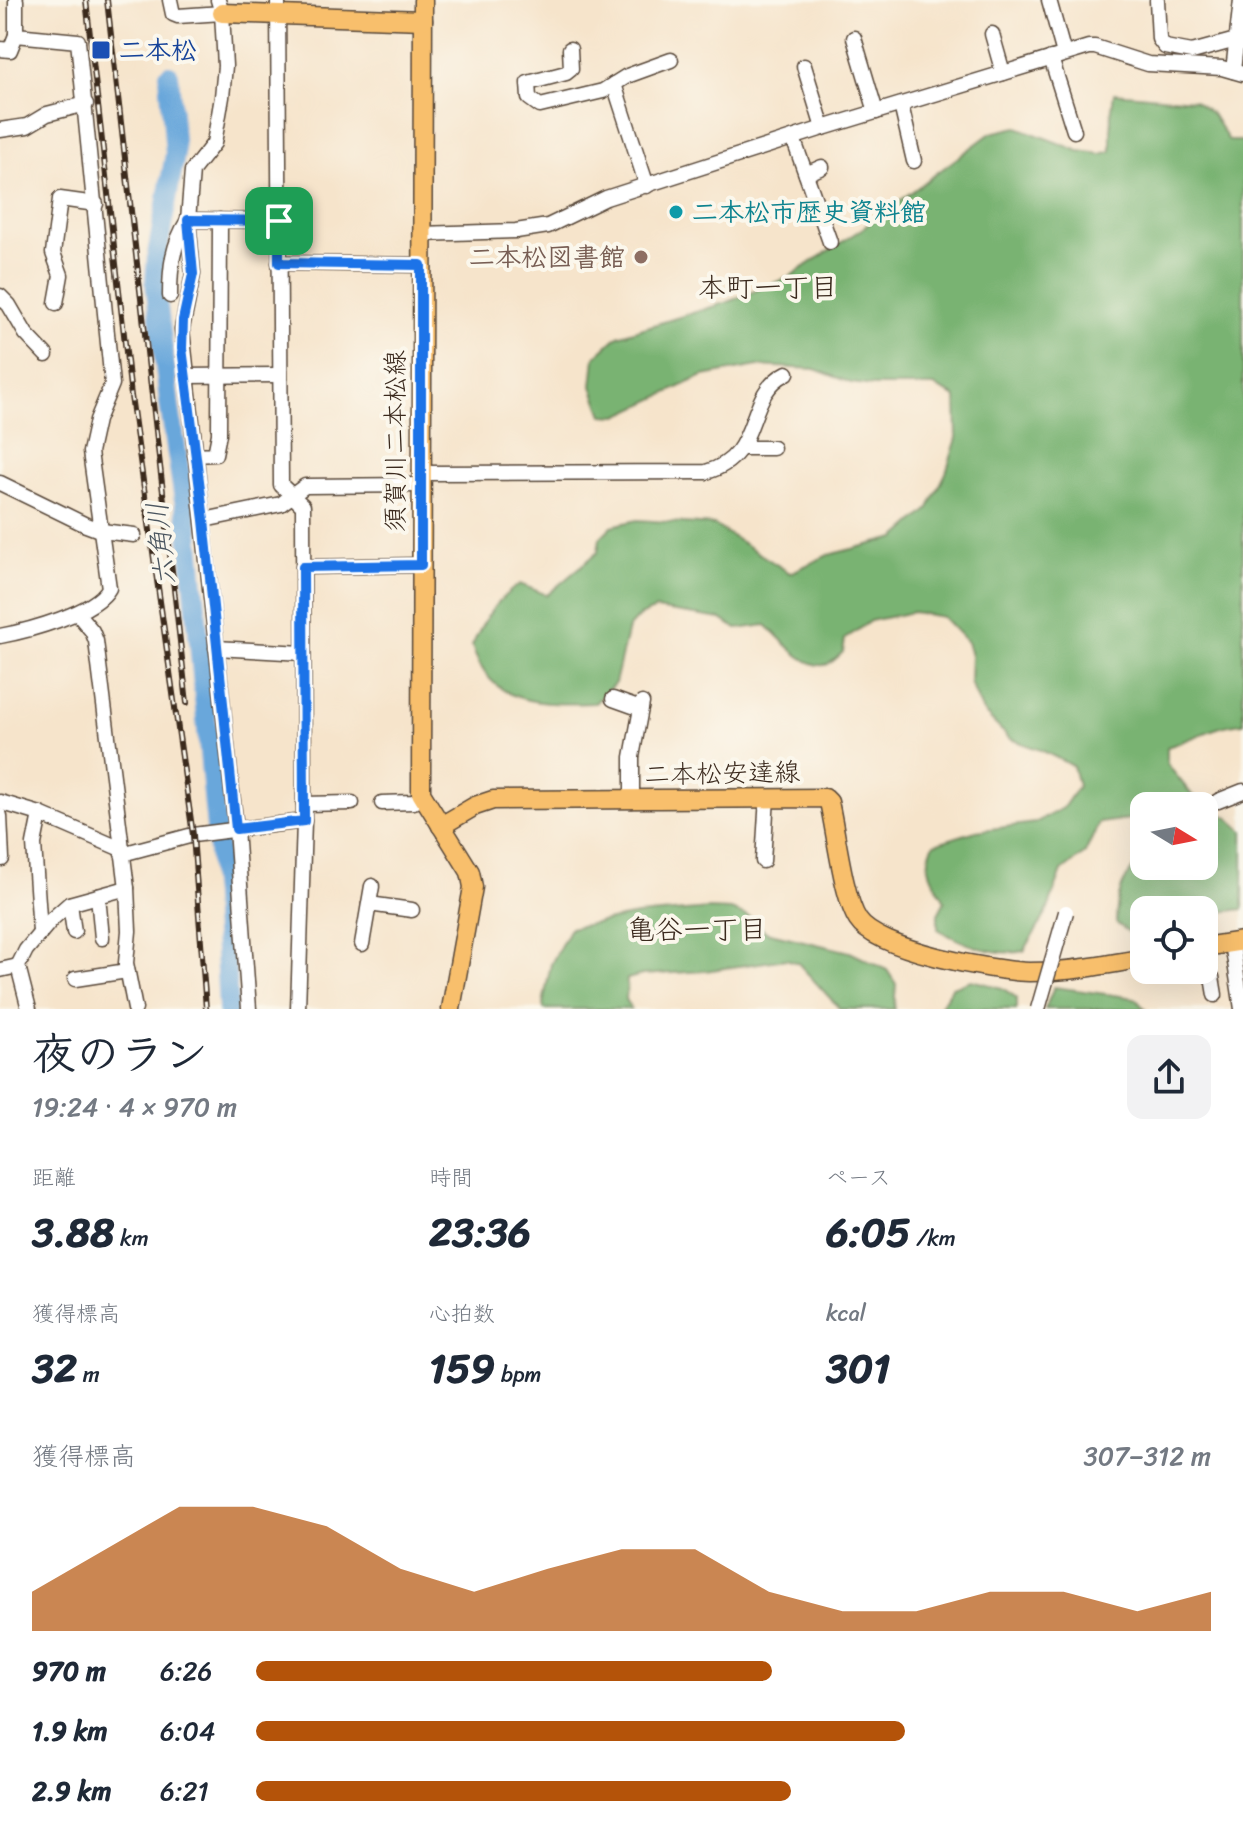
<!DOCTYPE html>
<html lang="ja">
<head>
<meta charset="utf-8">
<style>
  :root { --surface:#fff; --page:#f2f2f3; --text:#1f2937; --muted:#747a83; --accent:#b45309 }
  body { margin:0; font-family:Sriracha,"Klee One",sans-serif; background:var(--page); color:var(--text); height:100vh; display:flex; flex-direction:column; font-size:30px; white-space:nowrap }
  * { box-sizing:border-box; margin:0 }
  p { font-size:26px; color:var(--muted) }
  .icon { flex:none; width:44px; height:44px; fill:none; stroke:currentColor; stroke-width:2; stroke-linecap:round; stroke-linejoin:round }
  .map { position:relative; height:1009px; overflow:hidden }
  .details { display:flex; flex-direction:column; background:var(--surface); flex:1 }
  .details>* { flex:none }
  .needle { width:52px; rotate:100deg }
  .fabs { position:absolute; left:1130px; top:792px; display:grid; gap:16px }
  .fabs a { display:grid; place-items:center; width:88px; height:88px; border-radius:16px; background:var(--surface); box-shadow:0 8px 32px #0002; font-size:40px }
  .pin { position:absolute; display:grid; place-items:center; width:68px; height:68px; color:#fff; margin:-34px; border-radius:16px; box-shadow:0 4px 12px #0006 }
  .round { display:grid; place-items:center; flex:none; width:84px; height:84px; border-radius:16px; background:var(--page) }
  .overview { display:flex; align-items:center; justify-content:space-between; height:136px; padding:0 32px }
  h1 { font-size:44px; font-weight:700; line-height:60px }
  .figures { display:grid; grid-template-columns:repeat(3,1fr); gap:12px; height:136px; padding:8px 32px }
  .figures div { display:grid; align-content:center }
  .figures b { font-size:40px; font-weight:700 }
  .figures small { font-size:22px; font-weight:400 }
  .figures p { font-size:22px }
  .chart { height:224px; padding:16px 32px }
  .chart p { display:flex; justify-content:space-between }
  .chart svg { width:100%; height:144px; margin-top:8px; fill:var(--accent); opacity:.7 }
  ul { padding:0 32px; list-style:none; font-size:26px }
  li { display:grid; grid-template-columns:128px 96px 1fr; align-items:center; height:60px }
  li i { height:20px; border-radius:10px; background:var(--accent) }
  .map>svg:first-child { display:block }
  .forest { fill:#79b372; stroke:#5a6e48; stroke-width:2 }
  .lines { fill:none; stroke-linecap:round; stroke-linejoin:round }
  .river { stroke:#69a7db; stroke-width:20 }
  .minor-casing { stroke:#574638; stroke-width:17 }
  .major-casing { stroke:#574638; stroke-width:21 }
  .minor { stroke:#fff; stroke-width:14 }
  .major { stroke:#f8bf6c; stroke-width:18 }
  .rail-casing { stroke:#3b2a1e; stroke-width:6 }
  .rail { stroke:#fbf7ec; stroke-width:3; stroke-dasharray:9; stroke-linecap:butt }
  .minor-bridge-casing { stroke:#574638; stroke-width:17; stroke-linecap:butt }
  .minor-bridge { stroke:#fff; stroke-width:14 }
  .route-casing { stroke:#fff; stroke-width:16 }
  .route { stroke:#1a73e8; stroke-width:10 }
  .transit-dot { fill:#1a4fb4; stroke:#fbf7ec; stroke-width:3 }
  .culture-dot { fill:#0f9aa8; stroke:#fbf7ec; stroke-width:3 }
  .education-dot { fill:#8d6e63; stroke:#fbf7ec; stroke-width:3 }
  .labels { text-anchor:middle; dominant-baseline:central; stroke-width:8; stroke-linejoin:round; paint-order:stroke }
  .transit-label { font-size:26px; font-weight:bold; fill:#164399; stroke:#fbf7ec; text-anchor:start }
  .culture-label { font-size:26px; font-weight:bold; fill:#0d838f; stroke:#fbf7ec; text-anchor:start }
  .education-label { font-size:26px; font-weight:bold; fill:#785e54; stroke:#fbf7ec; text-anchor:end }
  .street-label { font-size:26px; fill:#3b2a1e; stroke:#fbf7ec }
  .neighbourhood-label { font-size:28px; fill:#3b2a1e; stroke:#fbf7ec }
  .water-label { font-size:28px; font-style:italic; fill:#4b5660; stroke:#fbf7ec }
</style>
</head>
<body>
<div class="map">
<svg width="1243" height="1009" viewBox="0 0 1243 1009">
  <rect width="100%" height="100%" fill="#fbf7ec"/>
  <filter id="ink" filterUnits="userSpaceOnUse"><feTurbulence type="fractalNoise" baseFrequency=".0125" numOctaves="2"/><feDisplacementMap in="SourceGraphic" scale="16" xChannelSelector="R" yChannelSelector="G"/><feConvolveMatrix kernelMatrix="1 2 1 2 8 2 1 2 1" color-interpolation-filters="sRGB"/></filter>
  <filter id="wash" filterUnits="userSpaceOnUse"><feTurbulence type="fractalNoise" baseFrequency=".006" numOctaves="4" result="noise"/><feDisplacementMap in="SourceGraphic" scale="32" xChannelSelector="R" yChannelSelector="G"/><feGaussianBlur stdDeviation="1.8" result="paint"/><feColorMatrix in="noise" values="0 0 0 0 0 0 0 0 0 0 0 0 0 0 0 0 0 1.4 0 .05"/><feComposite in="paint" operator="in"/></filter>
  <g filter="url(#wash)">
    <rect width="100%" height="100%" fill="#f6e4cb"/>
    <g class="forest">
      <path d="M1114 93 1194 100 1212 114 1229 141H1243V723C1215 725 1194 739 1167 747V764L1192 795 1230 819 1243 831V909L1204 914V910H1144V934L1133 935 1116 923C1116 892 1124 878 1144 855V866H1204V806H1144V817L1099 823 1085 853 1062 871 1046 914 1024 951C996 957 962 944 938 929V914L945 901C934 880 921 868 934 844L976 831 1035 823 1063 808 1078 786 1073 766 1043 751 1010 739 983 712 970 682 971 656 967 642 943 617 913 612 870 621 845 639 843 652C839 656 833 662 828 664 807 672 781 638 766 625L737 629 721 619 656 609 639 616 628 628 615 683 595 703C541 705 490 706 472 646 484 620 495 600 520 584L547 595 598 552 600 538 612 526 637 520 714 525 790 573 828 555 896 538 928 510 946 473 957 438 956 397 934 386H874L851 383 815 369 758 366 703 376 618 416 603 415 592 386 595 357 618 336 728 302 789 277 863 228 991 133 1017 127 1079 151 1101 154 1111 151V115Z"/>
      <polygon points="709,909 731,910 749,917 766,932 850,952 887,970 896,984 894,1009 840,1009 798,963 786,959 705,971 642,975 627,979 626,999 631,1009 544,1009 543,1004 551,964 570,928 637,915"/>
      <polygon points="971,980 1002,988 1017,998 1017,1009 939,1009 952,987"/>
      <polygon points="1054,987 1135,998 1145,1009 1045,1009"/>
    </g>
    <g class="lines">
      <polyline class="river" points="169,75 175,154 157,255 155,282 170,409 189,532 222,894 228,1009"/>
    </g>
  </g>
  <g filter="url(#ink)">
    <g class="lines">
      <g class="minor-casing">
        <g id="minor">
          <polyline points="170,0 173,14 178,16 222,13"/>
          <polyline points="218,0 222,13 225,66 222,97 214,143 192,171 188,220 193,274 182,329 236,829 249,1009"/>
          <polyline points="278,0 281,485 303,506 304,821 298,1009"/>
          <polyline points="1049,0 1064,54"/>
          <polyline points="1157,0 1159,39 1165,47 1192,52 1236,40"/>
          <polyline points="992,34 1003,73"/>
          <polyline points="854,38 876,112"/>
          <polyline points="0,49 10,50 16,35"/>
          <polyline points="570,49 571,69 566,73 528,83 529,98 540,106 603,91 627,76 671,60"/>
          <polyline points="1051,58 1074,131"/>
          <polyline points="804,66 823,128"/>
          <polyline points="1233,71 1241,0"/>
          <polyline points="614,84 647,186"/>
          <polyline points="901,105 914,161"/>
          <polyline points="0,130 27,126 47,114 86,104"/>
          <polyline points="793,138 830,242"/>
          <polyline points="806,174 822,167"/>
          <polyline points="421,234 516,231 548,226 606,198 823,128 1089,47 1095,47 1148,64 1222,68 1243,74"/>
          <polyline points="279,263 421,265"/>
          <polyline points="0,296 9,305 26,334 46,355"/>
          <path d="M170 296C170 268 172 245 188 220L279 221"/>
          <polyline points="56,303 61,275 53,253 60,199 96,204"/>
          <polyline points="186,376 279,375"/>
          <polyline points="742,448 773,448"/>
          <polyline points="195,455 215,454 219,434 220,220"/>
          <path d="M420 473 706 472C764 456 742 395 787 373"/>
          <polyline points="0,483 86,525 102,531 134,535"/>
          <polyline points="204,520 281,504 305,486 420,485"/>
          <polyline points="303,567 421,565"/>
          <polyline points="77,613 92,631 96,641 127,888 129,931 126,963 135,1009"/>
          <path d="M0 636C27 631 96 613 109 588L90 452 97 420 112 384 78 41 16 35V0"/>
          <polyline points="216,648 303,653"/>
          <polyline points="613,699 641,709"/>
          <polyline points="632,801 632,757 642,703"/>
          <polyline points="1218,801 1243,791"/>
          <polyline points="0,802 40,814 121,849"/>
          <polyline points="382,803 413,802 423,799"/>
          <polyline points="304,804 352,803"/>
          <polyline points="0,816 2,859"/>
          <polyline points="122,854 193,835 304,821"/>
          <polyline points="763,861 767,797"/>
          <polyline points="98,896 102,938"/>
          <polyline points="70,904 74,932"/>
          <polyline points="369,904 412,910"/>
          <polyline points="40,932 34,844 40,814"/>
          <polyline points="1232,943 1242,1009"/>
          <polyline points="362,944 372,886"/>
          <polyline points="0,970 18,966"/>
          <polyline points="1204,970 1212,977 1215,995"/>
          <polyline points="75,979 127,971"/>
          <polyline points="29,1009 18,966 26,950 52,919 69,904 127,888"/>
        </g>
      </g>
      <g class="major-casing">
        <g id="major">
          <polyline points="423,0 421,793 470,872 473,887 451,1009"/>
          <polyline points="222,13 423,20"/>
          <path d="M441 826 475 806 493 800 825 798 829 802C836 831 843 897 858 920 877 950 993 971 1029 972 1068 972 1106 965 1144 958"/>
          <polyline points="1204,947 1243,941"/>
        </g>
      </g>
      <use href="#minor" class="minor"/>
      <use href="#major" class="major"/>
      <g class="rail-casing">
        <g id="rail">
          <polyline points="86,0 131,396 193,835 206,1009"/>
          <polyline points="107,0 187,703"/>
        </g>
      </g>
      <use href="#rail" class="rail"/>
      <g class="minor-bridge-casing">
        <polyline id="minor-bridge" points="1038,1009 1066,912"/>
      </g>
      <use href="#minor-bridge" class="minor-bridge"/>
    </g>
  </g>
  <g class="lines" filter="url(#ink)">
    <g class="route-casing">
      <polygon id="route" points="188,220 279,221 279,263 421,265 421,565 303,567 304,821 236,829 204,520 182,348 183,320 193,274"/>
    </g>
    <use href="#route" class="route"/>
  </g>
  <rect class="transit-dot" x="91" y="40" width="20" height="20" rx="4"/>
  <circle class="culture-dot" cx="676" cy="212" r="8"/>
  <circle class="education-dot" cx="641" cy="257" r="8"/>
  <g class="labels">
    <g class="transit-label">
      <text x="119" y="50">二本松</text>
    </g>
    <g class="culture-label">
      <text x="692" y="212">二本松市歴史資料館</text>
    </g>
    <g class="education-label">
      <text x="625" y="257">二本松図書館</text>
    </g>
    <g class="street-label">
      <text transform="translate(395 441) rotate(-90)">須賀川二本松線</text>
      <text transform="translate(722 773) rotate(-1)">二本松安達線</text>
    </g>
    <g class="neighbourhood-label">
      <text x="768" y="287">本町一丁目</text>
      <text x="697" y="929">亀谷一丁目</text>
    </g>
    <g class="water-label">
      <text transform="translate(161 544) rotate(-96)">六角川</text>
    </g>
  </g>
</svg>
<div class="fabs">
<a><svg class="needle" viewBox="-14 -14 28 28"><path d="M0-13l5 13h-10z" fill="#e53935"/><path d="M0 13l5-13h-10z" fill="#747a83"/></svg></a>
<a><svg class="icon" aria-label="locate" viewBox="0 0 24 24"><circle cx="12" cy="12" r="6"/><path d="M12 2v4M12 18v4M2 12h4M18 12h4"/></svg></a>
</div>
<div class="pin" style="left:279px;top:221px;background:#1e9e55"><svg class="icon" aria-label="arrive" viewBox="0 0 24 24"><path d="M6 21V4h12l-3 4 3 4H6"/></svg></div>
</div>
<section class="details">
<div class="overview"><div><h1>夜のラン</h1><p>19:24 · 4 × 970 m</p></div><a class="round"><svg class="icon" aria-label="share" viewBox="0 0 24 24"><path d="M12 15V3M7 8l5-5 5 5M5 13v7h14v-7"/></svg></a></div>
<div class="figures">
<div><p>距離</p><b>3.88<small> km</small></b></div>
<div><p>時間</p><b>23:36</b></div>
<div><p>ペース</p><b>6:05<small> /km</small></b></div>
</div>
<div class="figures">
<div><p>獲得標高</p><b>32<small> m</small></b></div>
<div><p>心拍数</p><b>159<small> bpm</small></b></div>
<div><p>kcal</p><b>301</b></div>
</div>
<div class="chart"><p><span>獲得標高</span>307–312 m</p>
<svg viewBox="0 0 160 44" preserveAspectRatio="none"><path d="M0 44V32L10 19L20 6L30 6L40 12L50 25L60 32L70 25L80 19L90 19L100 32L110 38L120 38L130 32L140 32L150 38L160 32V44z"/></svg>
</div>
<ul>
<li><b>970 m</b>6:26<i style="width:54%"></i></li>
<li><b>1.9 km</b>6:04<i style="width:68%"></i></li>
<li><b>2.9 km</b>6:21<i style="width:56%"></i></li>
</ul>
</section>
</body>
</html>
